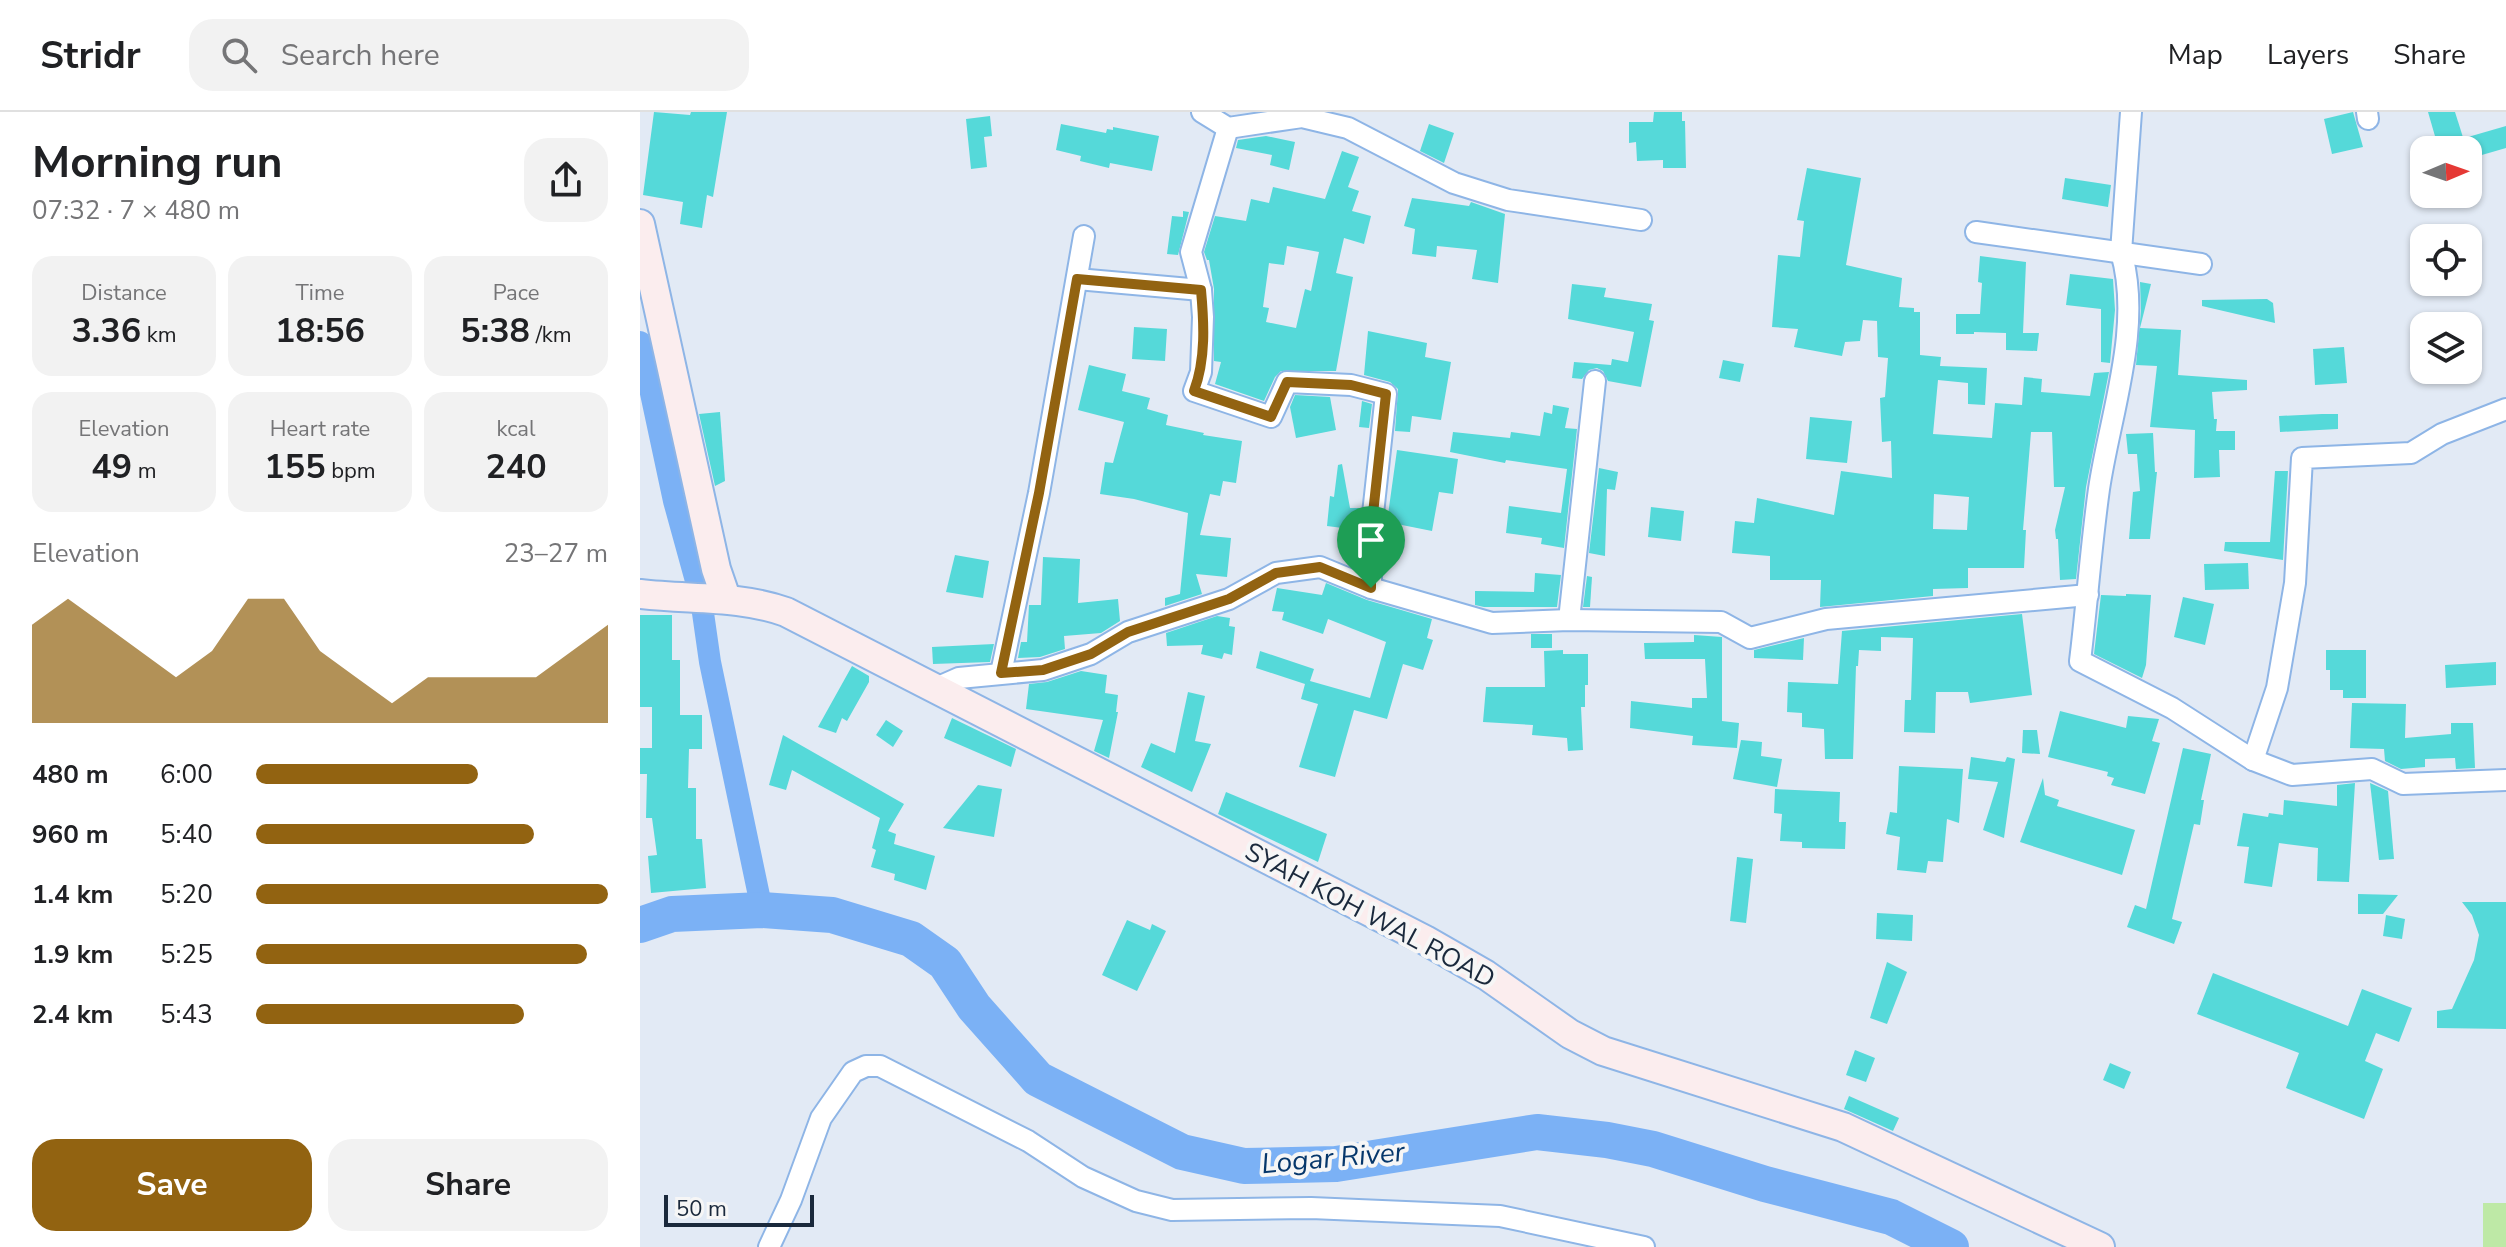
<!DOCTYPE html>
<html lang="en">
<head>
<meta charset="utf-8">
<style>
  :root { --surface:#fff; --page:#f2f2f2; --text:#202124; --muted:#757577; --line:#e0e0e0; --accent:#926311 }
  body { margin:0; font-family:"Nunito Sans",sans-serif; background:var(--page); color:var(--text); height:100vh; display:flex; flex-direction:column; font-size:30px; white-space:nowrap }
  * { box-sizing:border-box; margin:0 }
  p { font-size:26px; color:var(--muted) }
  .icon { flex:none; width:44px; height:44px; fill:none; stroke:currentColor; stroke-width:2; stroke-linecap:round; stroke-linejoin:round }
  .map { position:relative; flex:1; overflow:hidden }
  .side { display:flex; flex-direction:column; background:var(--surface); width:640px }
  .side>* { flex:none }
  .needle { width:52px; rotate:88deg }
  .tools { position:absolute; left:1770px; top:24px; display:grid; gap:16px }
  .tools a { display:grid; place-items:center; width:72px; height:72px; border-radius:16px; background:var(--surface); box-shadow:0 2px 6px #0004; font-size:40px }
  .scale { position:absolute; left:24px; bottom:20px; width:150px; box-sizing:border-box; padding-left:8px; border:4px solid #1a293c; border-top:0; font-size:22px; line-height:28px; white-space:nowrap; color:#1a293c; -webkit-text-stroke:6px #f6f6f6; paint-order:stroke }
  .pin { position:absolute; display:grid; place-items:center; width:68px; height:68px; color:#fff; margin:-82px -34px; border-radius:50% 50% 50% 0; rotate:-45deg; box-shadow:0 0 8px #0007 }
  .pin .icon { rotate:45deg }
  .round { display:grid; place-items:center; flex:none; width:84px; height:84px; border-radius:24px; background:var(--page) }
  .overview { display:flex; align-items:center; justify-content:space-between; height:136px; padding:0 32px }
  h1 { font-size:44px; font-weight:700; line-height:60px }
  .figures { display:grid; grid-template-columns:repeat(3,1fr); gap:12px; height:136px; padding:8px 32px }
  .figures div { display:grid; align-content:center; border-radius:20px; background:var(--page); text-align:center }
  .figures b { font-size:34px; font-weight:700 }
  .figures small { font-size:22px; font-weight:400 }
  .figures p { font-size:22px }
  .chart { height:224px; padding:16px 32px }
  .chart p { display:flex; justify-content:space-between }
  .chart svg { width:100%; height:144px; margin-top:8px; fill:var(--accent); opacity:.7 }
  .button { display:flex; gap:16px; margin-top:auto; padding:16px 32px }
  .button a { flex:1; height:92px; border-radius:24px; background:var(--accent); color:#fff; font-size:32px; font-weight:700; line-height:92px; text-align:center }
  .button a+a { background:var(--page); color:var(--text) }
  ul { padding:0 32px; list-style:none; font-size:26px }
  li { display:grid; grid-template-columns:128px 96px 1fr; align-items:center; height:60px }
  li i { height:20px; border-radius:10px; background:var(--accent) }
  header { display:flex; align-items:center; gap:48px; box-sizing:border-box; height:112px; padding:0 40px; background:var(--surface); border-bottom:2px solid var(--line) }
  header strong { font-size:38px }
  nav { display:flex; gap:44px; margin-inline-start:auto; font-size:28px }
  .search { width:560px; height:72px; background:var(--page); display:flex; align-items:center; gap:20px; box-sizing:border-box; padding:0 28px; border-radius:24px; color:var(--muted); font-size:30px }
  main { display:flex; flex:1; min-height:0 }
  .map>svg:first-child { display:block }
  .green { fill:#bee9a6 }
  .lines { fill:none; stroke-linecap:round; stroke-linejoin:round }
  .canal { stroke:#7bb1f5; stroke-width:22 }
  .river { stroke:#7bb1f5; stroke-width:36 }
  .building { fill:#55d9d9; fill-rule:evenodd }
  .street-casing { stroke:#8eb5e6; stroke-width:24 }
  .secondary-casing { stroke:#8eb5e6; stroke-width:32 }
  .street { stroke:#fff; stroke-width:20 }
  .secondary { stroke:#fbedee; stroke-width:28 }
  .route-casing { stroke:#fff; stroke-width:16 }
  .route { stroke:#926311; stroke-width:10 }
  .labels { text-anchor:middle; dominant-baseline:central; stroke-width:8; stroke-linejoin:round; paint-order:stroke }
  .street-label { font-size:26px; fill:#1a293c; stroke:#f6f6f6 }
  .water-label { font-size:28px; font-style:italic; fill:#06376b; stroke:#f6f6f6 }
</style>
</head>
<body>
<header>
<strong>Stridr</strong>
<div class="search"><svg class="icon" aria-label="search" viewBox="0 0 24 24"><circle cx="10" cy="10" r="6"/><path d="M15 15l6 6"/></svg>Search here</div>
<nav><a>Map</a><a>Layers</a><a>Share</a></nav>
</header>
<main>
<section class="side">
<div class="overview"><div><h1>Morning run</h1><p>07:32 · 7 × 480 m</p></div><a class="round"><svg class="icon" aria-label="share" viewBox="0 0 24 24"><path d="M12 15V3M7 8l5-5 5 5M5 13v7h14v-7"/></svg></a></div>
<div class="figures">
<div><p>Distance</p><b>3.36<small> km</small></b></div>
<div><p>Time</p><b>18:56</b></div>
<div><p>Pace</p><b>5:38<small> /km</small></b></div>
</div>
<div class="figures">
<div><p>Elevation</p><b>49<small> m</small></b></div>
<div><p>Heart rate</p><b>155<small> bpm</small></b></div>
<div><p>kcal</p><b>240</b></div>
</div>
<div class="chart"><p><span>Elevation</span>23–27 m</p>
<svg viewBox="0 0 160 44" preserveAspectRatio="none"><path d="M0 44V14L10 6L20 14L30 22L40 30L50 22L60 6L70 6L80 22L90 30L100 38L110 30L120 30L130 30L140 30L150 22L160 14V44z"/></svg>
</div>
<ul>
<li><b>480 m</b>6:00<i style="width:63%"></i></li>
<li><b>960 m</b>5:40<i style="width:79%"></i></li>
<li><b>1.4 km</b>5:20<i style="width:100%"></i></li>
<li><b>1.9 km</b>5:25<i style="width:94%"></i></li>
<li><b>2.4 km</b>5:43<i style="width:76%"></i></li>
</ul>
<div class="button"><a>Save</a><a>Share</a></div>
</section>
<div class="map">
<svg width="1866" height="1135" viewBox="0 0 1866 1135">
  <rect width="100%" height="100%" fill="#e2eaf5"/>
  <rect class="green" x="1843" y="1091" width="23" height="44"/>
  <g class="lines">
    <polyline class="canal" points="0,230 34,389 61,487 70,550 122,798"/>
    <polyline class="river" points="0,813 32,802 122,798 192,803 271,827 305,851 334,895 398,967 542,1040 604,1054 696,1052 897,1020 967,1028 1013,1037 1125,1072 1251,1105 1311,1135"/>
  </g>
  <g class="building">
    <polygon points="14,0 50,3 51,0 87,0 73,85 67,83 62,116 40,112 43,90 3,83"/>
    <polygon points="1014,0 1042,0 1042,9 1045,9 1046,56 1023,56 1023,48 997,49 996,30 989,31 989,10 1013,10"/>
    <polygon points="1713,0 1723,35 1692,42 1684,7"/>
    <polygon points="1788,0 1815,0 1827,38 1799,38"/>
    <polygon points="350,4 352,24 344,25 347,55 331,57 326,7"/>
    <polygon points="421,12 466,21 467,17 473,18 473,15 519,24 512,59 470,51 469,56 440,49 441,44 416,38"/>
    <polygon points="789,12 814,21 804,51 780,39"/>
    <polygon points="1866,14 1866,36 1828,47 1828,25"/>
    <polygon points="626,24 655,30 649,58 630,53 632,43 596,36 598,28"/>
    <path d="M702 39 719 45 708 75 719 79 712 99 731 104 724 132 704 126 696 161 713 165 696 259H641L635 265 624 289 575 272 581 250 574 249V177L569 148H567L564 140 575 104 606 109 611 87 629 91 633 75 685 87ZM647 134 679 140 671 179 665 177 656 216 626 210 629 196 623 195 629 151 644 153Z"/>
    <path d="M1167 56 1221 66 1206 153 1262 166 1259 195 1274 196V200H1280V243L1301 245 1300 254 1347 256 1345 293 1328 292V271L1298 268 1293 322 1352 326 1355 291 1382 293 1384 265 1402 267 1401 280 1450 284 1454 261 1469 260 1446 375 1436 467 1420 468 1418 427H1416L1415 418 1425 375H1414L1412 320H1391L1383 418H1386L1384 456H1328V476L1293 477V484L1180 495 1181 468H1130V444L1092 441 1095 409 1114 411 1117 386 1194 403 1201 359 1252 366 1251 329 1242 330 1240 286 1245 285 1248 246 1238 245 1237 209 1223 208 1220 229 1205 230 1202 244 1154 235 1158 217 1132 215 1138 143 1160 145 1164 109 1157 108ZM1294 382 1329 385 1327 418 1293 417Z"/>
    <polygon points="1425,66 1471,73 1468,95 1422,87"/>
    <polygon points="772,86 829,94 831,90 865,102 858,171 832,167 837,138 797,134 796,145 772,142 775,117 764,114"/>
    <polygon points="543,99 549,100 538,143 527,142 532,104 543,105"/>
    <polygon points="1340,144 1386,150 1383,221 1399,221 1397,239 1366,238 1366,221 1334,220 1334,222 1316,222 1316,202 1340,202 1342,171 1338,170"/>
    <polygon points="1430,162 1473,167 1475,198 1470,251 1461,250 1461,197 1426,193"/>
    <polygon points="1500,170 1511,172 1500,216 1541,218 1538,263 1607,268 1607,278 1572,280 1574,307 1577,307 1576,319 1595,319 1595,338 1579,338 1580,365 1554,366 1555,318 1510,315 1517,254 1496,253 1501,199"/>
    <polygon points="932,172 966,176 964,185 1012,192 1009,208 1014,209 1001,275 968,269 963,259 957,256 949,258 942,267 932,266 934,250 971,253 972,247 988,250 994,220 928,207"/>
    <polygon points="1627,187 1633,191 1635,211 1562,194 1562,188"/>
    <polygon points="494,215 527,217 525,249 492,247"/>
    <polygon points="728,219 787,231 785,245 811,250 801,308 772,304 770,320 755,319 758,277 750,270 724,263"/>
    <polygon points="1704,235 1707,271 1675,273 1673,237"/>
    <polygon points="1083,248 1104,252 1100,270 1079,266"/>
    <polygon points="449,253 486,262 482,279 510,286 507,297 528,303 526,313 564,321 563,323 602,329 596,371 583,369 580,384 570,382 560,423 591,426 587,465 556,462 562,482 525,494 525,486 540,482 548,401 494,387 460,382 465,350 473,351 484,310 438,298"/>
    <polygon points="655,283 690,285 696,318 656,326 650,295"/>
    <polygon points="722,289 732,292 729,316 719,315"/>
    <polygon points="913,293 929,296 925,316 937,317 924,436 901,432 902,426 866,421 869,394 921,401 927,357 866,348 865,351 810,340 813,320 870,326 871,320 900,324 904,300 912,302"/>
    <polygon points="80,300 85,369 75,374 59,302"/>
    <polygon points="1682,302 1698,302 1698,317 1640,320 1639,304"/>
    <polygon points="1170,305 1212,309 1207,351 1166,347"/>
    <polygon points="1513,321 1515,360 1517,360 1510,427 1489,427 1493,380 1500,379 1497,342 1488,342 1486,322"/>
    <polygon points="757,338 818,347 813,382 799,380 792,419 747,410"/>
    <polygon points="702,352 710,396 721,396 718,418 687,414 690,384 694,385 698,353"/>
    <polygon points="959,356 978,360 975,378 967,377 965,444 949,441"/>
    <polygon points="1635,359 1648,359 1643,448 1584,439 1585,430 1630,430"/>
    <polygon points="1011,395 1044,399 1041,429 1008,425"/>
    <polygon points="315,443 349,449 343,486 306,480"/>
    <polygon points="403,445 440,447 438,491 478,487 480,509 461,521 424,524 425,537 400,545 378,546 381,530 387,530 389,493 401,493"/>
    <polygon points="1608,451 1609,477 1565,478 1564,452"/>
    <polygon points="895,461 921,463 917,495 844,495 835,493 835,479 894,480"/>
    <polygon points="947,464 952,465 950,495 943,495"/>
    <polygon points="686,471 727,488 792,507 787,526 793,528 783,558 763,552 747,607 714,598 695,665 659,655 678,592 661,587 665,572 616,556 620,539 674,557 670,569 730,586 746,530 688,507 683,522 642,508 644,500 632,499 637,476 682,483"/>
    <polygon points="1486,482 1511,483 1506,553 1502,566 1454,542 1461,483 1486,484"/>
    <polygon points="1543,485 1574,492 1565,533 1534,525"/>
    <polygon points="1382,502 1392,583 1330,591 1328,580 1296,580 1295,621 1264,620 1265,588 1271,588 1273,526 1241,525 1241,539 1219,538 1218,554 1216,554 1213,647 1185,647 1184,617 1162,615 1162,601 1147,600 1148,570 1198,572 1202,519"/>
    <polygon points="0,503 32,503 32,548 40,548 40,603 62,603 62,637 49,637 48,676 56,676 56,727 62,727 66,776 11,781 8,744 17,743 12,706 6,706 7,662 0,662 0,636 12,636 12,595 0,595"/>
    <polygon points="577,504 590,506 589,514 595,515 592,543 584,541 582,547 561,542 563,533 527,534 526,521"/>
    <rect x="891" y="522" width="21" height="14"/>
    <polygon points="1054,523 1082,525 1082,609 1099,611 1097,636 1052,633 1053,624 990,616 991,589 1052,596 1052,586 1067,586 1065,547 1005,547 1004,531 1054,530"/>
    <polygon points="1164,526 1163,548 1114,546 1114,538"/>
    <polygon points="354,532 350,550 293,552 292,535"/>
    <polygon points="923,538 923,542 948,542 948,573 945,573 945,595 941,595 943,638 928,639 927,626 892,623 893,613 843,610 846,575 905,575 904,539"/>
    <polygon points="1686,538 1726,538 1726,586 1703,586 1703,578 1690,578 1690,558 1686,558"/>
    <polygon points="1856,550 1856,573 1806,576 1805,553"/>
    <polygon points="212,554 229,564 229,570 207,609 202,606 196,621 178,615"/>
    <polygon points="441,559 467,563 465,581 478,583 476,600 478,600 469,646 454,639 463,608 386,597 389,572 407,570"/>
    <polygon points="548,580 565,584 555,629 571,632 552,680 501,655 511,631 535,641"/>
    <polygon points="1712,591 1766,592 1765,626 1811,622 1811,611 1833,611 1835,656 1816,657 1815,646 1785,647 1785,655 1761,657 1745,649 1744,637 1710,636"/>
    <polygon points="1420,599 1486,616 1488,604 1519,607 1512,629 1520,631 1505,682 1471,673 1474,666 1467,664 1468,660 1408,645"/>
    <polygon points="312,606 376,637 371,655 304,626"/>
    <polygon points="246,608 263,619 253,635 236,623"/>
    <polygon points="1383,618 1397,618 1400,642 1382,641"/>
    <polygon points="143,623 264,692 248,719 256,722 254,732 295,744 286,778 254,768 255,762 231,755 236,738 232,736 240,706 152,658 146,678 129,673"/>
    <polygon points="1101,628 1122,630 1121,644 1142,647 1137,675 1093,667"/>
    <polygon points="1543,636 1571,642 1561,688 1564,688 1560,713 1554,712 1532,807 1542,810 1534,832 1487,815 1495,793 1506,797"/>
    <polygon points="1331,645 1365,650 1367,645 1375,647 1364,726 1343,718 1358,670 1328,667"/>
    <polygon points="1259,654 1323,657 1319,711 1307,707 1303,750 1288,749 1286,761 1257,758 1260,725 1246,722 1250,700 1257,701"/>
    <polygon points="1403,666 1405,683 1419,688 1417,694 1495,718 1482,763 1380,730"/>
    <polygon points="1715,671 1709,770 1677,769 1678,736 1639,731 1632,775 1604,771 1609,735 1597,734 1603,701 1628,705 1629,701 1643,703 1644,688 1697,694 1697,673"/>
    <polygon points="1730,671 1748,679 1754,747 1739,748"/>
    <polygon points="338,673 362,677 354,725 303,716"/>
    <polygon points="1135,677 1200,680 1199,710 1206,710 1205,737 1162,736 1162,730 1140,729 1142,702 1134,701"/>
    <polygon points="586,680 687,722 678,750 578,702"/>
    <polygon points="1097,745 1113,747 1106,811 1090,809"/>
    <polygon points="1718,782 1758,783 1743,802 1718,802"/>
    <polygon points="1822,790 1866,790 1866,917 1797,916 1797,899 1812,897 1834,848 1839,823 1832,803"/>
    <polygon points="1237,801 1273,803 1272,829 1236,827"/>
    <polygon points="1746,803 1765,807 1762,827 1743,824"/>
    <polygon points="487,808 510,818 512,812 526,819 497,879 462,863"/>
    <polygon points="1247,850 1267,860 1247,912 1230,906"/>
    <polygon points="1573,861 1708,914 1722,877 1772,896 1759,930 1736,921 1725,949 1743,957 1724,1007 1646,976 1659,941 1557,902"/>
    <polygon points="1215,938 1235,946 1226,970 1206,963"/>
    <polygon points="1470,951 1491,960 1484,977 1463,968"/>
    <polygon points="1209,984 1259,1006 1253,1019 1204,997"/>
  </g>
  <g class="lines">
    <g class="street-casing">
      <g id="street">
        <polyline points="562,0 588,16 662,5 708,16 814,71 868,88 1001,108"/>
        <path d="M1491 0 1481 140C1503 215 1470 302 1459 377 1451 434 1447 492 1440 549L1532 596 1613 648 1652 663 1732 657 1763 672 1866 668"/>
        <polyline points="1727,0 1728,7"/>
        <polyline points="588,16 551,140 561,178 563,205 561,260 554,279 631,305 647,270 711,273 746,282 731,420 731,476"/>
        <polyline points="1336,120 1561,152"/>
        <polyline points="437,167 561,178"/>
        <polyline points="929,508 955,269"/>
        <polyline points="361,561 399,381 444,124"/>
        <polyline points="294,577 319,566 403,558 451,542 488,520 589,487 636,461 680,455 731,476 852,511 929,508 1081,510 1110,526 1186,507 1448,483"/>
        <polyline points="1613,648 1637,576 1655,471 1662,346 1771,341 1802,322 1866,297"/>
        <polyline points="129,1135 151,1088 181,1006 213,960 226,954 240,954 388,1029 443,1065 496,1089 532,1098 671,1096 860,1104 1004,1135"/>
      </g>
    </g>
    <g class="secondary-casing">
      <g id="secondary">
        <polyline points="0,112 76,457 86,486"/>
        <path d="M0 482C50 488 98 483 146 500L785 828 846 863 930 922 963 939 1203 1015 1460 1135"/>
      </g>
    </g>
    <use href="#street" class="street"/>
    <use href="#secondary" class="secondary"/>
  </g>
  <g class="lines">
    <g class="route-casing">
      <path id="route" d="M437 167 561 178C564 211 566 247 554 279L631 305 647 270 711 273 746 282 731 420V476L680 455 636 461 589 487 488 520 451 542 403 558 361 561 399 381Z"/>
    </g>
    <use href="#route" class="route"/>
  </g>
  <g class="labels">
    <g class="street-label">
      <text transform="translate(730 803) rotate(28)">SYAH KOH WAL ROAD</text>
    </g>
    <g class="water-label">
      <text transform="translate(693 1046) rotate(-5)">Logar River</text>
    </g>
  </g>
</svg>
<div class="tools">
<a><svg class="needle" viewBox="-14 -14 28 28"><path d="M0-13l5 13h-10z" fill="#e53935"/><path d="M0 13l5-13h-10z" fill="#757577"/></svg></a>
<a><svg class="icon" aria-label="locate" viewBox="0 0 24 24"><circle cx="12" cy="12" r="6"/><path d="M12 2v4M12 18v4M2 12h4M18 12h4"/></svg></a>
<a><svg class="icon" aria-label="layers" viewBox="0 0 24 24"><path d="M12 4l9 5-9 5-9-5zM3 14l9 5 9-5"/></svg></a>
</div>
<div class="scale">50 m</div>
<div class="pin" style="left:731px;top:476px;background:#1e9e55"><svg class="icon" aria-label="arrive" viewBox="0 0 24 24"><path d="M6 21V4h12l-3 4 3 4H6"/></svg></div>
</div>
</main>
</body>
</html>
